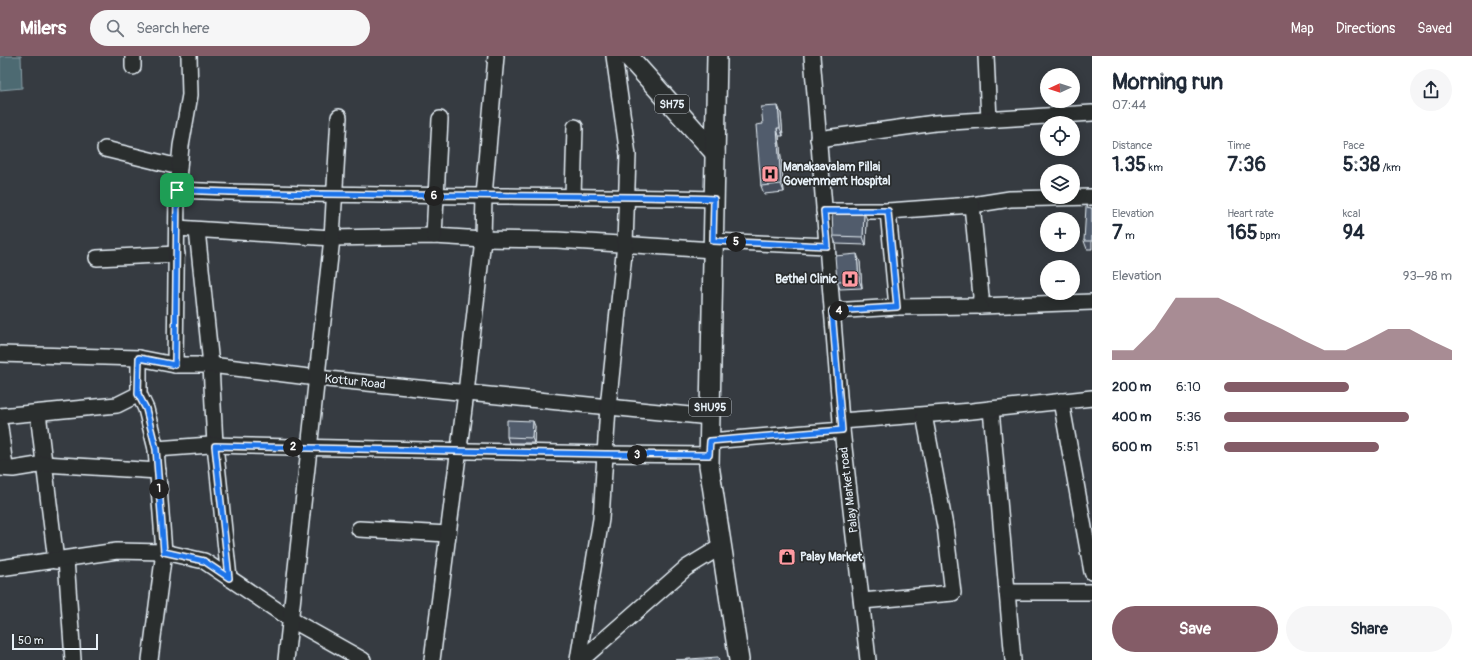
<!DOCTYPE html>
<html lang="en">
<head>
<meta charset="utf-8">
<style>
  :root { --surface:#fff; --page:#f6f6f7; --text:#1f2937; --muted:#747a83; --accent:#845c67 }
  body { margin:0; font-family:Pangolin,sans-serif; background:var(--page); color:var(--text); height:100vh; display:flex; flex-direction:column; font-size:15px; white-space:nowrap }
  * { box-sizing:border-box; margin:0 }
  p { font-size:13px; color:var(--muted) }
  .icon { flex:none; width:22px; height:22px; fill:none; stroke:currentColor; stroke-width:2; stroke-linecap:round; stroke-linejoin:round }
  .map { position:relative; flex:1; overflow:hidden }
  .sheet { display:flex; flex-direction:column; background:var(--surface); width:380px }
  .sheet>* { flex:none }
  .needle { width:26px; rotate:267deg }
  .fabs { position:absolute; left:1040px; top:12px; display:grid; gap:8px }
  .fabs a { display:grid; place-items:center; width:40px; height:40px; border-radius:50%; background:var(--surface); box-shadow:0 2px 10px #0003; font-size:20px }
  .scale { position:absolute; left:12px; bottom:10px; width:86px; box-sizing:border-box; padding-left:4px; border:2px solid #e8f1f8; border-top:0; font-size:11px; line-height:14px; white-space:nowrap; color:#e8f1f8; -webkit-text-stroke:3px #2a2d2e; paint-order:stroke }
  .pin { position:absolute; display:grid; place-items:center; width:34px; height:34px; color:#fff; margin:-17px; border-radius:8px; box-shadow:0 2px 6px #0006 }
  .km { position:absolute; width:20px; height:20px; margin:-10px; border-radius:50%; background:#222; color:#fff; font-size:11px; line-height:20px; text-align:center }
  .round { display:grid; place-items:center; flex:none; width:42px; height:42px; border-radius:21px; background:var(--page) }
  .overview { display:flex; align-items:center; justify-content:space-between; height:68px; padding:0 20px }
  h1 { font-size:22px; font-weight:700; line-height:30px }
  .metrics { display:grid; grid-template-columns:repeat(3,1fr); gap:6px; height:68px; padding:4px 20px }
  .metrics div { display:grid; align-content:center }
  .metrics b { font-size:20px; font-weight:700 }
  .metrics small { font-size:11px; font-weight:400 }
  .metrics p { font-size:11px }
  .chart { height:112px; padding:8px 20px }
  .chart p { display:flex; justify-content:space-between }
  .chart svg { width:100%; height:72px; margin-top:4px; fill:var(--accent); opacity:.7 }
  .action { display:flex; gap:8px; margin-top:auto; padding:8px 20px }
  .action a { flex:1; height:46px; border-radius:24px; background:var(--accent); color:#fff; font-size:16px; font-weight:700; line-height:46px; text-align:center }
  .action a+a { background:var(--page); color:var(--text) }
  ul { padding:0 20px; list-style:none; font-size:13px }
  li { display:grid; grid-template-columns:64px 48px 1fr; align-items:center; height:30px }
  li i { height:10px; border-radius:5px; background:var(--accent) }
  header { display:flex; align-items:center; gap:24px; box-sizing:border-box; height:56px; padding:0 20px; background:var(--accent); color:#fff }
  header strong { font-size:19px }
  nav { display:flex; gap:22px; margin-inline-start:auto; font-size:14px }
  .search { width:280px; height:36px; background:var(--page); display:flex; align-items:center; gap:10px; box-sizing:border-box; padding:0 14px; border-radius:22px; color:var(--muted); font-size:15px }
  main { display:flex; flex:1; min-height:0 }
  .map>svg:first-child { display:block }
  .water { fill:#4d6a72; stroke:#8ba0a8 }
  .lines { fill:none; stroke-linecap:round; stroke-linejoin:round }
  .minor-casing { stroke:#e8f1f8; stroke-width:18 }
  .major-casing { stroke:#e8f1f8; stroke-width:22 }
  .minor { stroke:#2a2d2e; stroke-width:15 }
  .major { stroke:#2a2d2e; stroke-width:19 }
  .wall { fill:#464f5d; stroke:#e8f1f8 }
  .shaded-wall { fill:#39404c; stroke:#e8f1f8 }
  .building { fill:#515c6c; stroke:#e8f1f8 }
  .route-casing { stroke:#fff; stroke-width:8 }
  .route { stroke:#1a73e8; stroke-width:5 }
  .labels { text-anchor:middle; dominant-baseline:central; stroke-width:3.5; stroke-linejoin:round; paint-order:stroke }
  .shield { fill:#2a2d2e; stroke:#afb6bb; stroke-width:1 }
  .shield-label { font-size:11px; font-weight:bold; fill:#e8f1f8 }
  .poi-label { font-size:12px; font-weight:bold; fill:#e8f1f8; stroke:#2a2d2e; text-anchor:start }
  .street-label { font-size:12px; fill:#e8f1f8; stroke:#2a2d2e }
</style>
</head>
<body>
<header>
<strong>Milers</strong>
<div class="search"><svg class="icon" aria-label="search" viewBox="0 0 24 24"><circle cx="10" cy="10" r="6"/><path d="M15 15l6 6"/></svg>Search here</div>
<nav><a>Map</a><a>Directions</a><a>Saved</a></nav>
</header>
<main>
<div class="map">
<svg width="1092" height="604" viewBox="0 0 1092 604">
  <rect width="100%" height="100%" fill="#363b41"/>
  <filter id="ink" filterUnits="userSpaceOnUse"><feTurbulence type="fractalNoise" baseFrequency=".025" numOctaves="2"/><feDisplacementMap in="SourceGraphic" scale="8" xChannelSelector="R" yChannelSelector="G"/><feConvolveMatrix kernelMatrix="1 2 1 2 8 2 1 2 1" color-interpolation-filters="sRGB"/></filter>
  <g filter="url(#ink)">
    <polygon class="water" points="0,0 21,0 22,32 0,34"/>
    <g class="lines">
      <g class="minor-casing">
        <g id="minor">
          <polyline points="133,0 133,11"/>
          <polyline points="812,0 841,365 868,604"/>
          <polyline points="986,0 989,64"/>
          <polyline points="818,83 935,67 1092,57"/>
          <polyline points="105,93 179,111"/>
          <path d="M177 134C356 142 535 138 714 143"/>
          <polyline points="573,140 575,71"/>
          <polyline points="972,149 1010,143 1092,141"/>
          <polyline points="824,155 888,155"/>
          <polyline points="177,172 332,182 434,180 483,183 557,184 713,194"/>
          <polyline points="197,174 211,309 215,389 229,522"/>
          <polyline points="434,180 440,63"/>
          <polyline points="713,185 827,190"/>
          <polyline points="97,202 177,198"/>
          <polyline points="897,251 888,155 972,149 981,240 980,250 1092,246"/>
          <polyline points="832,255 897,251 980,250"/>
          <polyline points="0,298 139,302 175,309 211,309 317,322 710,361"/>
          <polyline points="139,302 139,338 146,353 156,393 164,496 150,604"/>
          <polyline points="175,309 177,134 181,90 190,39 189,0"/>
          <polyline points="1061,345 1092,516"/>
          <polyline points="991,353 1013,604"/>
          <polyline points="38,357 56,505"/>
          <polyline points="0,360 117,349 139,338"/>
          <polyline points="841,365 972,355 1092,342"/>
          <polyline points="0,371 5,411"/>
          <polyline points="710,385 842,374"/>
          <polyline points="156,393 210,389 605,398 709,399"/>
          <polyline points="0,412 13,413 44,408 158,415"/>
          <polyline points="359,473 448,478"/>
          <polyline points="66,503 73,604"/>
          <polyline points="0,512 117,495 164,496 204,505 290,563 363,604"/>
          <polyline points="1007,536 1092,536"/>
          <polyline points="862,545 953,537 945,470 924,359"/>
          <polyline points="286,604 332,182 339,61"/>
          <polyline points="432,604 466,337 483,183 484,140 496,0"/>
          <polyline points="578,604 601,463 608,351 625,188 628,99 614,0"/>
          <polyline points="581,604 686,512 722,490"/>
        </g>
      </g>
      <g class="major-casing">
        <g id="major">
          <polyline points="628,0 715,97"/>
          <polyline points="717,0 709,409 739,604"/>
        </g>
      </g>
      <use href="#minor" class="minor"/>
      <use href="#major" class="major"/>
    </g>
    <g class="wall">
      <polygon points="778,50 781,58 783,80 779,80 784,136 764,138 761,130 763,68"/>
      <polygon points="1092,152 1092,193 1087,193 1084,185"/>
      <polygon points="867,164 866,189 836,188 833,180"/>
      <polygon points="860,206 862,232 840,233 837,225"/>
      <polygon points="535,370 534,387 509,387 507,381"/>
    </g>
    <g class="shaded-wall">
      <polygon points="778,50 781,58 783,80 780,72"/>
      <polygon points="777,72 779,80 784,136 781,128"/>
      <polygon points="864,156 867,164 866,189 863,181"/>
      <polygon points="857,198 860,206 862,232 859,224"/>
      <polygon points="533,365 535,370 534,387 532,382"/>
    </g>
    <g class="building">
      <polygon points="778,50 780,72 777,72 781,128 761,130 756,69 763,68 761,51"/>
      <polygon points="1086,151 1092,152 1092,185 1084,185"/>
      <polygon points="832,156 864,156 863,181 833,180"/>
      <polygon points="857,198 859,224 837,225 835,200"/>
      <polygon points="507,364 533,365 532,382 507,381"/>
      <polygon points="718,601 719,604 675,604"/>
    </g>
  </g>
  <g class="lines" filter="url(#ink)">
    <g class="route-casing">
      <path id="route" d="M177 134C356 142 535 137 714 143L713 185 827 190 824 155H888L897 251 832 255 842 374 710 385 709 399 605 398 215 390 229 522 204 505 164 496 156 393 146 353 138 338 139 302 175 309Z"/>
    </g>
    <use href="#route" class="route"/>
  </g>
  <defs>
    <g id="hospital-square" transform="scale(0.9)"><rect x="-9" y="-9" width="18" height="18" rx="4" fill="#ff9aa2" stroke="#2a2d2e"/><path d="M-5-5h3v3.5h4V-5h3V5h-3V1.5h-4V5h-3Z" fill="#111"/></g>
    <g id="shop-square" transform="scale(0.9)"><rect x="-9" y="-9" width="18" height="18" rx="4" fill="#ff9aa2" stroke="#2a2d2e"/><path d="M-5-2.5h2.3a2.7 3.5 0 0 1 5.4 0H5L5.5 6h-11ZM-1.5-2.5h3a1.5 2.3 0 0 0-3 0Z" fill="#111"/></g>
  </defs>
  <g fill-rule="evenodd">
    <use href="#hospital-square" x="770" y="118"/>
    <use href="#hospital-square" x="850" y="223"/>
    <use href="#shop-square" x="787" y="501"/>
  </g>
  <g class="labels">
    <g class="shield">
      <rect x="655" y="39" width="34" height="18" rx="3"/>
      <rect x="689" y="342" width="42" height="18" rx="3"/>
    </g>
    <g class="shield-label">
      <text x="672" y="48">SH75</text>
      <text x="710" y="351">SHU95</text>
    </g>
    <g class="poi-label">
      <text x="783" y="111">Manakaavalam Pillai<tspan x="783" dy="14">Government Hospital</tspan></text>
      <text x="837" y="223" text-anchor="end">Bethel Clinic</text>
      <text x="800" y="501">Palay Market</text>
    </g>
    <g class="street-label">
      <text transform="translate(355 326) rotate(6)">Kottur Road</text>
      <text transform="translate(849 434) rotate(-97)">Palay Market road</text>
    </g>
  </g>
</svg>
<div class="fabs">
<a><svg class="needle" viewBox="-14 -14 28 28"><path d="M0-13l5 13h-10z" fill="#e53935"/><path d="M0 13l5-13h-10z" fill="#747a83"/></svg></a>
<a><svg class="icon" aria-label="locate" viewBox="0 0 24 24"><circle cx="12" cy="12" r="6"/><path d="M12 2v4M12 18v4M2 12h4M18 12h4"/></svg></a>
<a><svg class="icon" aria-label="layers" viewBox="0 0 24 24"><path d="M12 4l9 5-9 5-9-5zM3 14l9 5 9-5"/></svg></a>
<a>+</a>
<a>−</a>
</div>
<div class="scale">50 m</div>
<div class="pin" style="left:177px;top:134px;background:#1e9e55"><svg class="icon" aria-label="arrive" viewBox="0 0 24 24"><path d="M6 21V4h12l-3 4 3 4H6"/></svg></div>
<b class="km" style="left:159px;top:433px">1</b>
<b class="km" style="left:293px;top:391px">2</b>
<b class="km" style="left:637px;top:399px">3</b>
<b class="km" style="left:839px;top:255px">4</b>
<b class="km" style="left:736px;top:186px">5</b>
<b class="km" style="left:434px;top:140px">6</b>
</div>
<section class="sheet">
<div class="overview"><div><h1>Morning run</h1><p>07:44</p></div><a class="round"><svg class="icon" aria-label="share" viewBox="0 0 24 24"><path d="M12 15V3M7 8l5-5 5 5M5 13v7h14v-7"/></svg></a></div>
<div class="metrics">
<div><p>Distance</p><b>1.35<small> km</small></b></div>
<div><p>Time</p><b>7:36</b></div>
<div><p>Pace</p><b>5:38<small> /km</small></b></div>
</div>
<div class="metrics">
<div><p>Elevation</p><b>7<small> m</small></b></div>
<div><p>Heart rate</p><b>165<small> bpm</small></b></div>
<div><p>kcal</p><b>94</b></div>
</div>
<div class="chart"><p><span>Elevation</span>93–98 m</p>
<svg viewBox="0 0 160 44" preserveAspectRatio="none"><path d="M0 44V38L10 38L20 25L30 6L40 6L50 6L60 12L70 19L80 25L90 32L100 38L110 38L120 32L130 25L140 25L150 32L160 38V44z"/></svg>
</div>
<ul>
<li><b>200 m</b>6:10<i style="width:55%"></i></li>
<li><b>400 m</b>5:36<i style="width:81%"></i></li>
<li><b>600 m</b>5:51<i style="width:68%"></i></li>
</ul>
<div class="action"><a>Save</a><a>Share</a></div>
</section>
</main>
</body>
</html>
